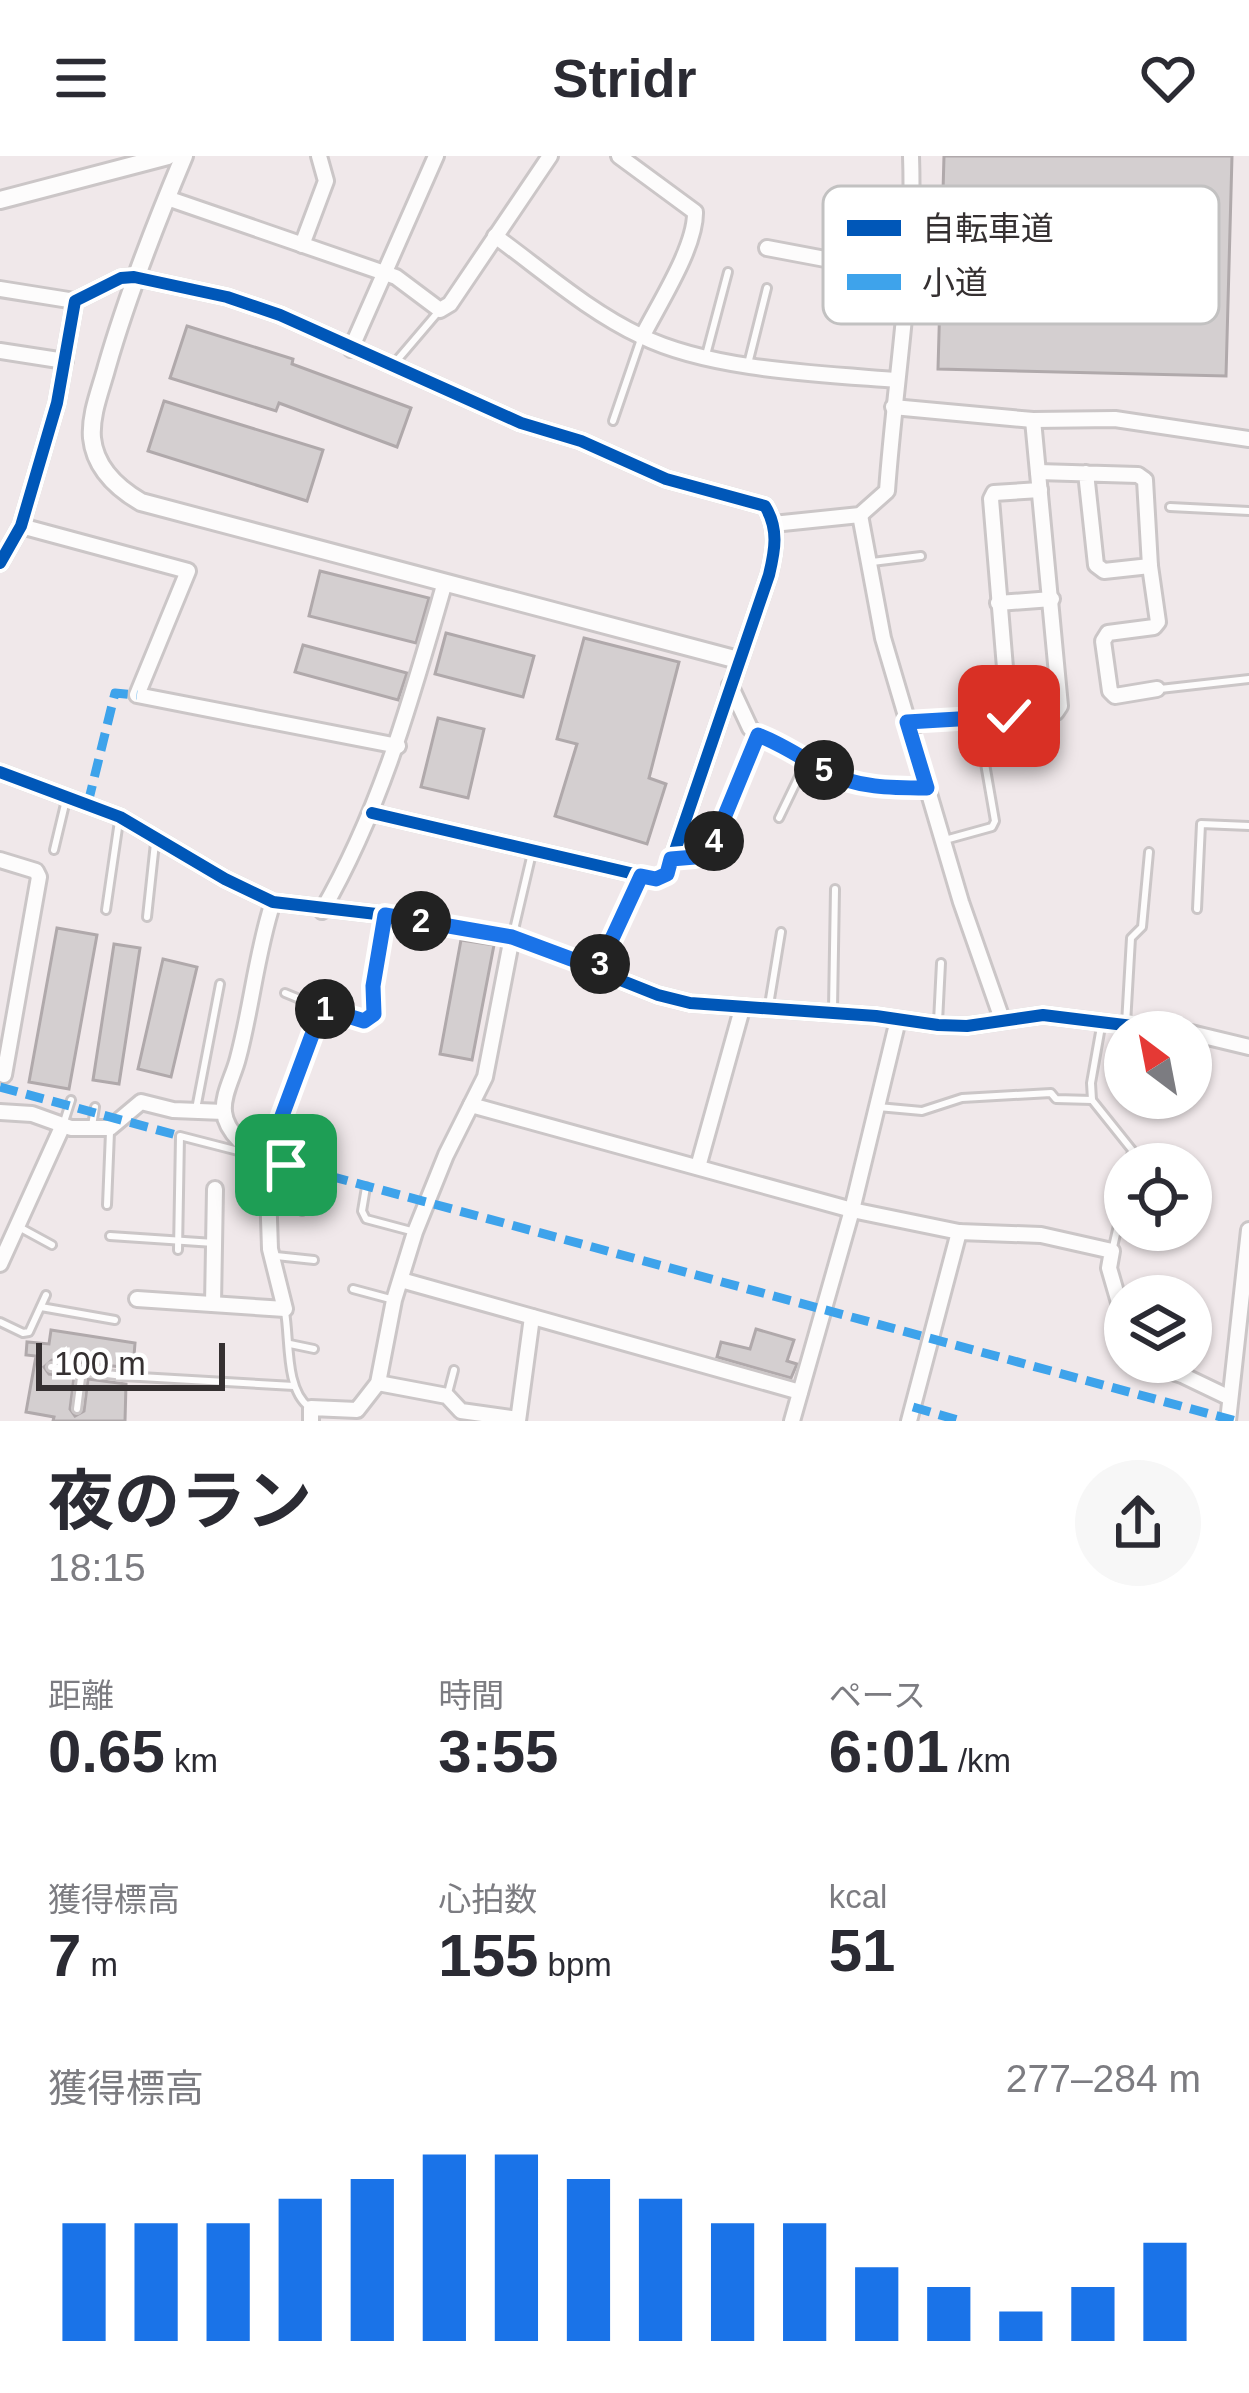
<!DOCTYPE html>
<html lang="ja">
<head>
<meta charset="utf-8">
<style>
  :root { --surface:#fff; --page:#f7f7f7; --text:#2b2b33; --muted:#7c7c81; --accent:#1a73e8 }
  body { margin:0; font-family:Helvetica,"Noto Sans JP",sans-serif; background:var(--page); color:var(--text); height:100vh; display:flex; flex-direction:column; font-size:45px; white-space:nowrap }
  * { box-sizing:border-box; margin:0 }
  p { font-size:39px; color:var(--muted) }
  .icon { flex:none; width:66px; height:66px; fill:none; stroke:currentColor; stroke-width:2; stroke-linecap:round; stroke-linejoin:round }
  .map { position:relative; height:1265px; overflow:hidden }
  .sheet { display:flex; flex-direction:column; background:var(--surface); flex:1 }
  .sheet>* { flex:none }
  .needle { width:78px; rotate:328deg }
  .fabs { position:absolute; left:1104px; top:855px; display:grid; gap:24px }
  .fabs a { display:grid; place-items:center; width:108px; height:108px; border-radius:50%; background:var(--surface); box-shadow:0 3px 9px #0004; font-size:60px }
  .scale { position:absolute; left:36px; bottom:30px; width:189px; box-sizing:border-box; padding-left:12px; border:6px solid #353031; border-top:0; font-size:33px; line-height:42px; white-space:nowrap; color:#353031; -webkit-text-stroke:9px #fff; paint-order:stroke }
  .pin { position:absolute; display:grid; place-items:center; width:102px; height:102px; color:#fff; margin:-51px; border-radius:24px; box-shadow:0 6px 18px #0006 }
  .km { position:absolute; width:60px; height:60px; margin:-30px; border-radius:50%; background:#222; color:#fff; font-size:33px; line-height:60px; text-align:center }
  .round { display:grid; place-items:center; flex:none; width:126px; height:126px; border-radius:63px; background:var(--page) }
  .summary { display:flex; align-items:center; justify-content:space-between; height:204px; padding:0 48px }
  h1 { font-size:66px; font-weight:700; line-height:90px }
  .metrics { display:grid; grid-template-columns:repeat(3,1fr); gap:18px; height:204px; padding:12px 48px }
  .metrics div { display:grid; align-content:center }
  .metrics b { font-size:60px; font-weight:700 }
  .metrics small { font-size:33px; font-weight:400 }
  .metrics p { font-size:33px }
  .chart { height:336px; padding:24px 48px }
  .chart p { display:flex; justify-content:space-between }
  .chart svg { width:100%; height:216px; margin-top:12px; stroke:var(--accent); stroke-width:6 }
  header { display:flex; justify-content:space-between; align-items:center; height:156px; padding:0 48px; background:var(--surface); font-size:54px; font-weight:700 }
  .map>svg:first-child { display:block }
  .building { fill:#d4cfd0; stroke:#b0a9ab; stroke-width:3 }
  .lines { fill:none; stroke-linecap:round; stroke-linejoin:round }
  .service-casing { stroke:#cbc6c7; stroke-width:12 }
  .minor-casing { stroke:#cbc6c7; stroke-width:20 }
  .tertiary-casing { stroke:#cbc6c7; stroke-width:22 }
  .service { stroke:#fdfcfc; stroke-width:6 }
  .minor { stroke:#fdfcfc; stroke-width:14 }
  .tertiary { stroke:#fdfcfc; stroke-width:16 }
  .quiet { stroke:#3ea3eb; stroke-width:9; stroke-dasharray:18 9; stroke-linecap:butt }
  .cycleway-casing { stroke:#fff; stroke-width:20 }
  .cycleway { stroke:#0057b8; stroke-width:12 }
  .route-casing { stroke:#fff; stroke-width:24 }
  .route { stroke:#1a73e8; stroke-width:15 }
  .key { fill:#fff; stroke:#c2c1c1; stroke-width:3 }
  .key-label { font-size:33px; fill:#353031 }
</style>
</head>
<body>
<header><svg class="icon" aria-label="menu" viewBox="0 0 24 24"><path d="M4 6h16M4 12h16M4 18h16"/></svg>Stridr<svg class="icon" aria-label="heart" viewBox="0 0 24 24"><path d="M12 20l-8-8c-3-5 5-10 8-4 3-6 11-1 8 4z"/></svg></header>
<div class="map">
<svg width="1249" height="1265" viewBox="0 0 1249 1265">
  <rect width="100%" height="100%" fill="#f0e8ea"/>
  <g class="building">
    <polygon points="944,0 1232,0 1226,220 938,213"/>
    <polygon points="187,170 293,203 292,208 411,252 397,291 279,247 276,255 170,222"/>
    <polygon points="164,245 323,294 307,345 148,295"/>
    <polygon points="320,415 429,442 416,487 309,460"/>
    <polygon points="446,477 534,500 523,541 435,518"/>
    <polygon points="584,482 679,506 649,622 666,628 647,688 555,660 577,588 557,583"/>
    <polygon points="303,489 407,517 398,544 295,516"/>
    <polygon points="438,562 484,573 468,642 421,631"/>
    <polygon points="57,772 97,779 69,933 29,926"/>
    <polygon points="461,784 494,789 472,904 440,898"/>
    <polygon points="114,788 140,792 119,928 93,924"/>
    <polygon points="163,803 197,811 171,921 138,913"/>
    <polygon points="756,1173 794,1184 787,1205 797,1208 791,1222 717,1201 721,1186 750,1193"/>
    <polygon points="51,1174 135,1187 133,1212 52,1204 44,1211 49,1218 74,1221 70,1253 75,1260 84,1255 88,1223 126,1228 125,1265 53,1265 54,1261 26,1256 36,1200 26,1199 27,1186 49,1188"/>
  </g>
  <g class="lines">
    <g class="service-casing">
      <g id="service">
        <polyline points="706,199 728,116"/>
        <polyline points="748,208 767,132"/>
        <polyline points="393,209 439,155"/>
        <polyline points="613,265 641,183"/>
        <polyline points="1170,351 1249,355"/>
        <polyline points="872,406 921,400"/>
        <polyline points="1160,533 1249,523"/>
        <polyline points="779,662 806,606"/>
        <polyline points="945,684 992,671 995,665 983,596 987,591 1009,589 1010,563"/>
        <polyline points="54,694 66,644"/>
        <polyline points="675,703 695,701 712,691 758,579"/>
        <polyline points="1197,753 1201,668 1249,670"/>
        <polyline points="106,754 119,665"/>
        <polyline points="147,761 155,687"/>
        <polyline points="513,778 532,697"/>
        <polyline points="285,837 319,851"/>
        <polyline points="769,849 781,776"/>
        <polyline points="833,853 835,733"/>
        <polyline points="1102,865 1091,927 1092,944 1132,994 1130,1008"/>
        <polyline points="938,866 941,807"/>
        <polyline points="1126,868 1131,782 1142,771 1149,696"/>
        <polyline points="878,951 922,955 962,942 1051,937 1056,943 1092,944"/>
        <polyline points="196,953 220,828"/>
        <polyline points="63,969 71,944"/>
        <polyline points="92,970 95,951"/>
        <polyline points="271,1010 287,1008 304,1013 302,1055"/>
        <polyline points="366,1031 362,1055 366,1063 411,1075"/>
        <polyline points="107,1049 110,976"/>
        <polyline points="19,1071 52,1089"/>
        <polyline points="110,1080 214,1087"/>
        <polyline points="1113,1091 1125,1039"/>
        <polyline points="178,1094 180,980 246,997"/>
        <polyline points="276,1100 314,1104"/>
        <polyline points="353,1133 394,1144"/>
        <polyline points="41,1151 115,1164"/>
        <path d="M285 1156C290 1184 285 1233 309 1251"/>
        <polyline points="0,1166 23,1177 29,1176 46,1139"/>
        <polyline points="290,1188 314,1193"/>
        <polyline points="51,1211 123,1220 294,1230"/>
        <polyline points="448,1237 454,1214"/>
        <polyline points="77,1253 82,1214"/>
      </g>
    </g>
    <g class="minor-casing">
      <g id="minor">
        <path d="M619 0 695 56C696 91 658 149 642 181"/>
        <polyline points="167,42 396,121 440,154 450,148 550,0"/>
        <path d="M495 80C542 114 588 155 641 180 710 214 821 218 897 224"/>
        <polyline points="302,89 326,25 319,0"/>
        <polyline points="767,92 910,119"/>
        <polyline points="0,133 75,145"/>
        <polyline points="351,193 436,0"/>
        <polyline points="0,195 65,205"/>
        <polyline points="893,251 1033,264 1115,263 1249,283"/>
        <polyline points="1038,316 1138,319 1145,324 1150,410 1104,415 1096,409 1086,317"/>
        <polyline points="860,359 883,482 961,746 1002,863"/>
        <path d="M773 368 860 359 887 335C895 223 915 113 911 0"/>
        <polyline points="21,370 188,415 137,539 398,590"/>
        <path d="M0 407 21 370 57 247 75 145 121 122 134 121 227 141 280 159 521 267 581 285 666 323 765 350C779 373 775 394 769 419L667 718 656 723 372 657"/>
        <polyline points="1150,410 1158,466 1154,471 1108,477 1103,485 1110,535 1115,540 1157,533"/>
        <polyline points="998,447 1052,443"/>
        <polyline points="730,529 750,572 758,579 828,617 864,628 927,632"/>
        <polyline points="1009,560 991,343 994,337 1040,334"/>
        <polyline points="907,566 1056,556 1060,550 1033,264"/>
        <polyline points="0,616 120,661 225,723 273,746 385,759 512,781 658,839 690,847 876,860 938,869 967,870 1043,859 1182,876"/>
        <polyline points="0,704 36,715 39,721 4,919"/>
        <path d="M322 755C382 651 412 540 445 426"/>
        <polyline points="598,813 641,720"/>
        <polyline points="1191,877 1249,891"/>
        <polyline points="471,949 852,1054 959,1076 1041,1079 1112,1095 1109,1112 1125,1167"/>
        <polyline points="0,956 32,958 71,972 110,972 141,946 173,954 224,956"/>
        <path d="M267 1003C250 998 226 976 224 956 222 939 234 919 238 902 252 850 256 798 273 746"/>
        <polyline points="698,1011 742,853"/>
        <polyline points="0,1108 63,969"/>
        <polyline points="401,1124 800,1236"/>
        <polyline points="137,1143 285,1153 270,1093 267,1003 322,852 364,865 374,858 373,830 385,759"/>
        <polyline points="213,1148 215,1033"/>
        <polyline points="1142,1206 1182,1219 1230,1242"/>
        <polyline points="378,1227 447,1240 461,1255 518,1263"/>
        <polyline points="311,1265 311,1252 357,1254 378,1227 394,1144 415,1076 446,999 485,921 512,781"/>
        <polyline points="518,1265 532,1161"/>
        <polyline points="792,1265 852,1054 898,864"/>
        <polyline points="909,1265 959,1076"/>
        <polyline points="1228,1265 1249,1074"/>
      </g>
    </g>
    <g class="tertiary-casing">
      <g id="tertiary">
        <path d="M184 0C155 69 128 137 107 210 101 233 90 258 92 282 95 312 117 332 141 346L738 504"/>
        <polyline points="0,44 168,0"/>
      </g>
    </g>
    <use href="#service" class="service"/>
    <use href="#minor" class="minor"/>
    <use href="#tertiary" class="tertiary"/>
    <g class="quiet">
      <polyline points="88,647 115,537 137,539"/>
      <polyline points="0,931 180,980"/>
      <polyline points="267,1003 287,1008"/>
      <polyline points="304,1013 1236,1265"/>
      <polyline points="913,1251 961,1265"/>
    </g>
    <g class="cycleway-casing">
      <g id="cycleway">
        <path d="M0 407 21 370 57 247 75 145 121 122 134 121 227 141 280 159 521 267 581 285 666 323 765 350C779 373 775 394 769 419L667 718 656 723 372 657"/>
        <polyline points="0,616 120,661 225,723 273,746 385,759 512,781 658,839 690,847 876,860 938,869 967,870 1043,859 1182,876"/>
      </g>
    </g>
    <use href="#cycleway" class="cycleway"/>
  </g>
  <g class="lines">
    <g class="route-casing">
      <path id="route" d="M286 1009 267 1010 266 1003 322 852 364 865 374 858 373 830 385 759 512 781 598 813 641 720 656 723 667 718 671 703 695 701 712 691 758 579C782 588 802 602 825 615 855 632 893 632 927 632L907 566 1009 560"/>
    </g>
    <use href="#route" class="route"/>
  </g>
  <rect x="823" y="30" width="396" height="138" rx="18" class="key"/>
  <rect x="847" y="64" width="54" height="16" fill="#0057b8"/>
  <rect x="847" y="118" width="54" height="16" fill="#3ea3eb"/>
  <g class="key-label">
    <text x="922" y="84">自転車道</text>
    <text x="922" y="138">小道</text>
  </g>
</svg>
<div class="fabs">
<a><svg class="needle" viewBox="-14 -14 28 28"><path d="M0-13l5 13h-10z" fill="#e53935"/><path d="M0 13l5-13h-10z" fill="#7c7c81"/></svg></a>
<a><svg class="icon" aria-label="locate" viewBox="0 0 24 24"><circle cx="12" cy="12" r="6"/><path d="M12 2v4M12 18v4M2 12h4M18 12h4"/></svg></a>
<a><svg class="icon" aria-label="layers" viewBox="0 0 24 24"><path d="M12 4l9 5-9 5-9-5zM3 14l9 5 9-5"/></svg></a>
</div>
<div class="scale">100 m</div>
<div class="pin" style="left:286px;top:1009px;background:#1e9e55"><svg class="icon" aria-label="arrive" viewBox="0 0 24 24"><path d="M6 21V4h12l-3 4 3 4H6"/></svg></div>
<div class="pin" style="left:1009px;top:560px;background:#d93025"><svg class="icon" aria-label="check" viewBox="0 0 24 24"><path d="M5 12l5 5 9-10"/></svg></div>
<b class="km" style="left:325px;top:853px">1</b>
<b class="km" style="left:421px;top:765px">2</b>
<b class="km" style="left:600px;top:808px">3</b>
<b class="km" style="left:714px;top:685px">4</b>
<b class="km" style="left:824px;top:614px">5</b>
</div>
<section class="sheet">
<div class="summary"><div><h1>夜のラン</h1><p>18:15</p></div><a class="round"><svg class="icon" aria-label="share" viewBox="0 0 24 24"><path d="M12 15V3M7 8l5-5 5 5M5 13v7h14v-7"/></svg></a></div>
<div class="metrics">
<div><p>距離</p><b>0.65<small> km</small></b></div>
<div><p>時間</p><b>3:55</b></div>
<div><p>ペース</p><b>6:01<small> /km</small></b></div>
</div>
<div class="metrics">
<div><p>獲得標高</p><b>7<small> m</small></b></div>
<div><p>心拍数</p><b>155<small> bpm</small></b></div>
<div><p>kcal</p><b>51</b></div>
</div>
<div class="chart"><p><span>獲得標高</span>277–284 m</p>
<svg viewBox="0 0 160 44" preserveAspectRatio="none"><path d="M5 44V20M15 44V20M25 44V20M35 44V15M45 44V11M55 44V6M65 44V6M75 44V11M85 44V15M95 44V20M105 44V20M115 44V29M125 44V33M135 44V38M145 44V33M155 44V24"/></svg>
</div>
</section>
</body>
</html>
